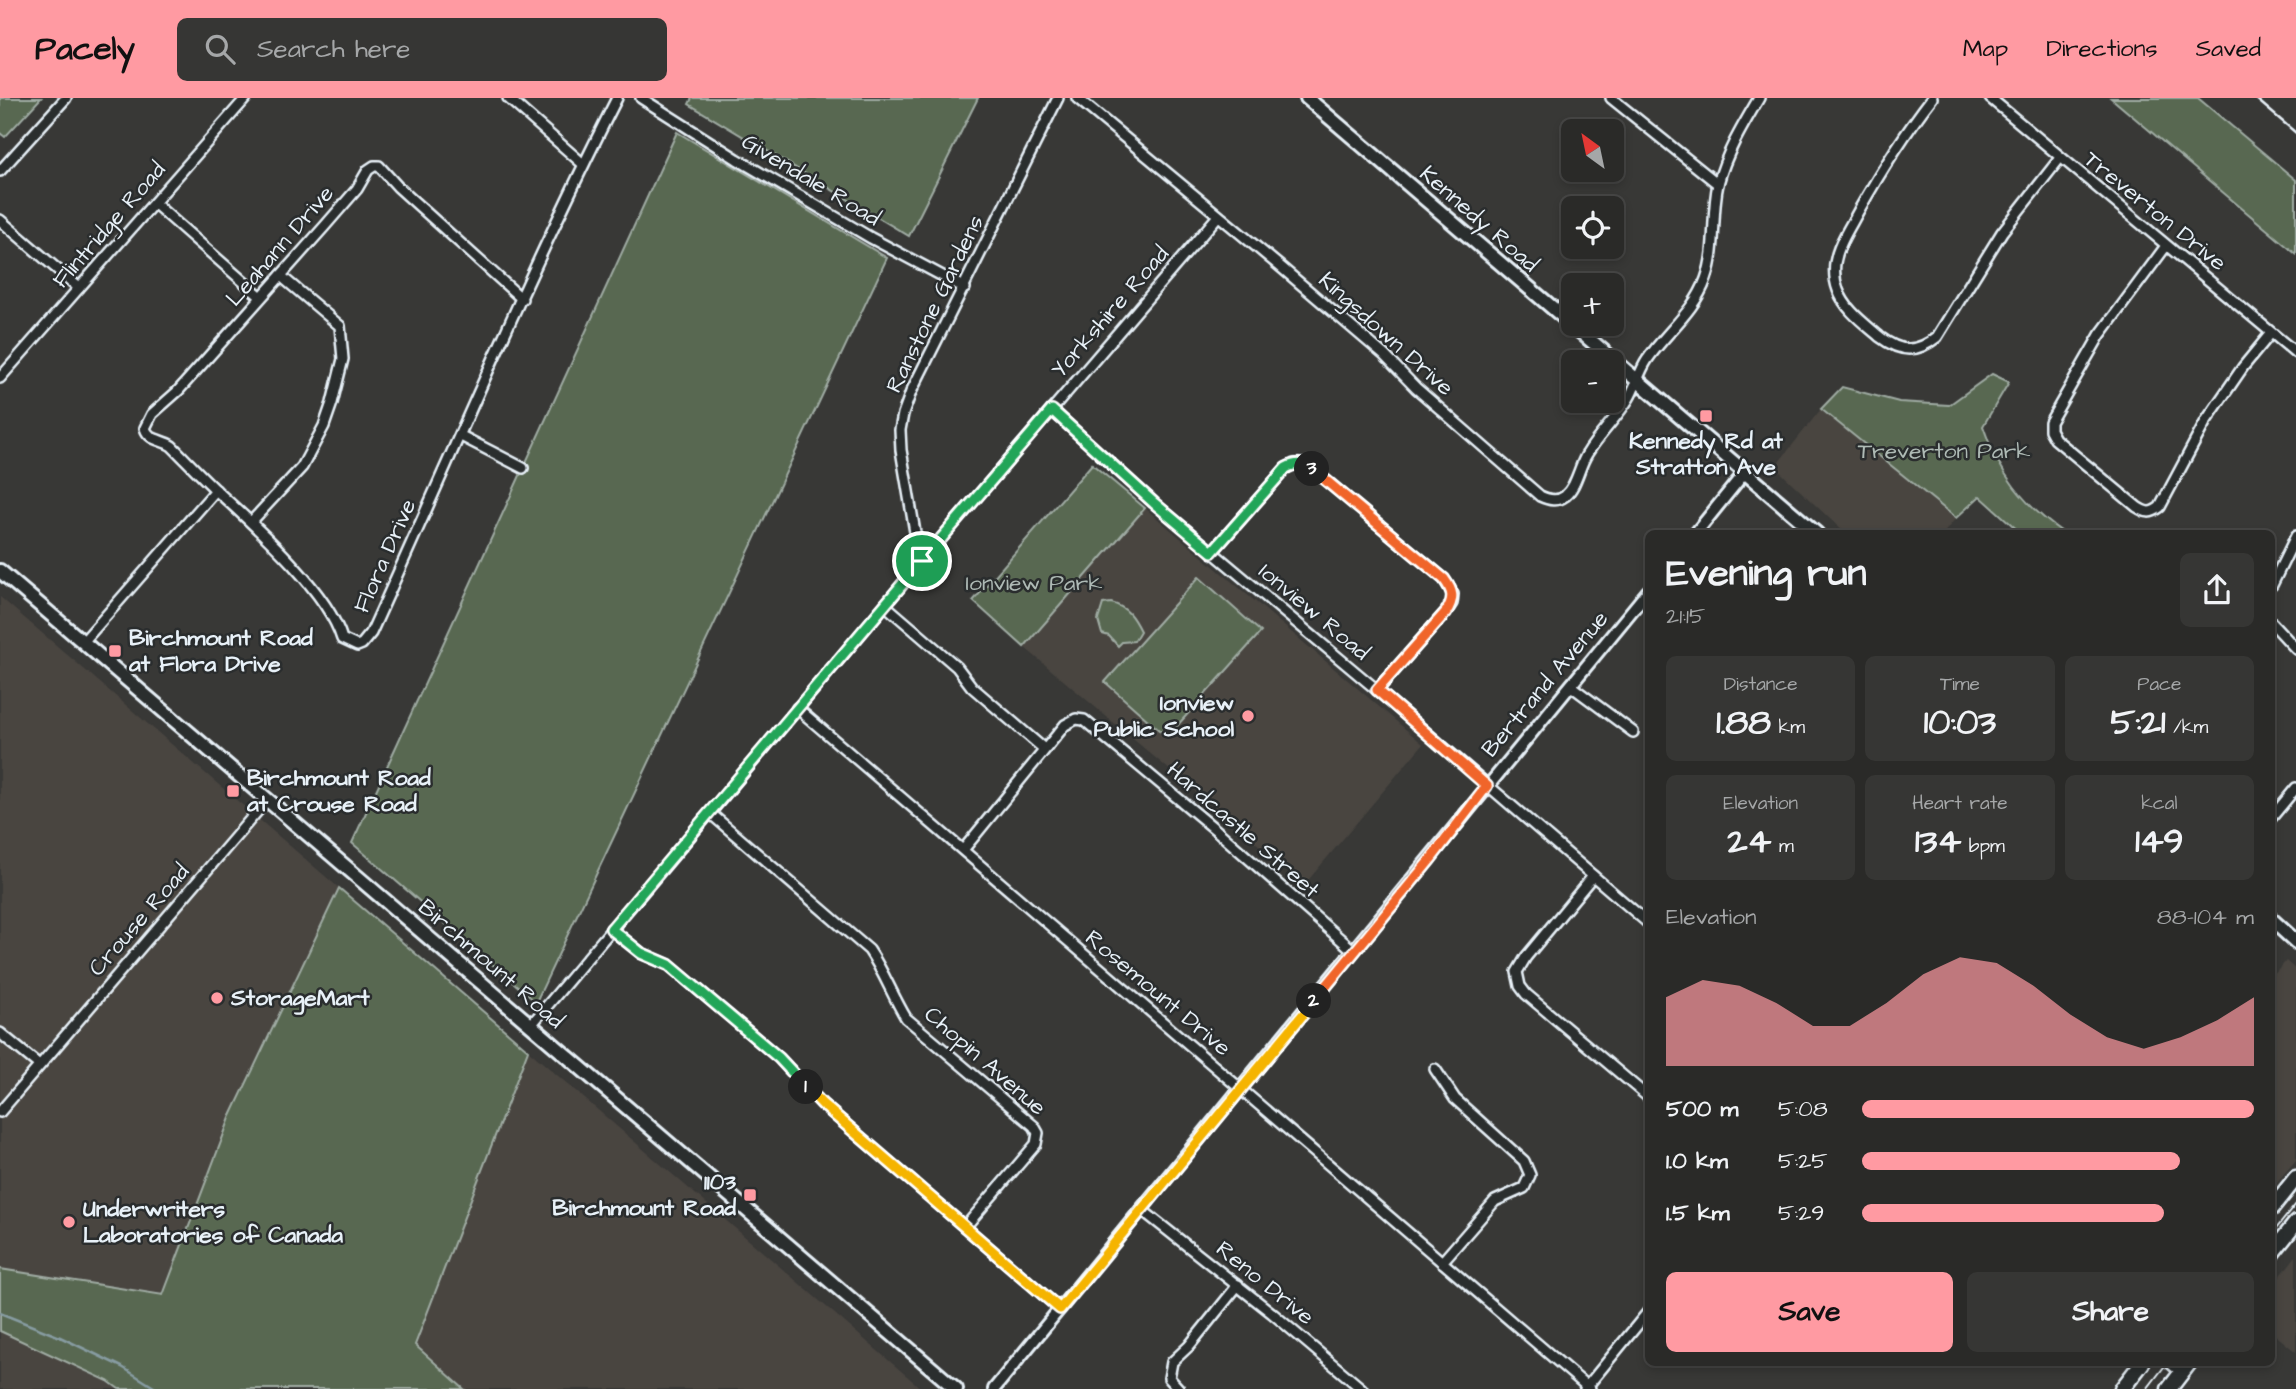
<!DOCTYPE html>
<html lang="en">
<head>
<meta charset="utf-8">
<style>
  :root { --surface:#2a2a28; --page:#363634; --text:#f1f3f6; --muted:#a5a7a8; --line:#464645; --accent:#ff9aa2 }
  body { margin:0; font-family:"Architects Daughter",sans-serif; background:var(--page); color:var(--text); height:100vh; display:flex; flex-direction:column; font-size:26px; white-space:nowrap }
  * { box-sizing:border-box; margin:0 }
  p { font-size:23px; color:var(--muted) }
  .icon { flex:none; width:38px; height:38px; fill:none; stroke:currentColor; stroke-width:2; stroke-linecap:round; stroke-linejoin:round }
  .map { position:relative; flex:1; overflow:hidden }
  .panel { position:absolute; left:1645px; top:432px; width:630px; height:836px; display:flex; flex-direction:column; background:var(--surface); border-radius:10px; box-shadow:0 4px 10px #0003,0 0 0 2px var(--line) }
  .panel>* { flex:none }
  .needle { width:46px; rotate:327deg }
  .controls { position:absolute; left:1561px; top:21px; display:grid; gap:14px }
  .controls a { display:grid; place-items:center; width:63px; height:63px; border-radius:10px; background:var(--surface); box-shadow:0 4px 10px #0003,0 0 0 2px var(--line); font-size:35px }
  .pin { position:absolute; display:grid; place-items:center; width:60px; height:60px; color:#fff; margin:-30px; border:4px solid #fff; border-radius:50%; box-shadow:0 2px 7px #0007 }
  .km { position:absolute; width:35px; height:35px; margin:-18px; border-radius:50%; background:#222; color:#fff; font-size:19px; line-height:35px; text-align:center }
  .round { display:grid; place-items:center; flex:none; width:74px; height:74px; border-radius:10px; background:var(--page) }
  .summary { display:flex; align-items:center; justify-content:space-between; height:119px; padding:0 21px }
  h1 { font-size:38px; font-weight:800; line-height:52px }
  .metrics { display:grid; grid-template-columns:repeat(3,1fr); gap:10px; height:119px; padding:7px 21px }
  .metrics div { display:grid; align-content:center; border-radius:10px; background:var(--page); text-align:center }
  .metrics b { font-size:35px; font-weight:800 }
  .metrics small { font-size:19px; font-weight:400 }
  .metrics p { font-size:19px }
  .chart { height:196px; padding:14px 21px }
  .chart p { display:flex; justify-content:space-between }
  .chart svg { width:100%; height:126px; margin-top:7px; fill:var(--accent); opacity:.7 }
  .cta { display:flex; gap:14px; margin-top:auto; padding:14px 21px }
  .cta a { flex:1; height:80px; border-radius:10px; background:var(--accent); color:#111; font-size:28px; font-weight:800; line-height:80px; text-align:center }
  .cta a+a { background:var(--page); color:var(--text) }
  ul { padding:0 21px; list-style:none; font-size:23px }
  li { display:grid; grid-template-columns:112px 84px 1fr; align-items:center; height:52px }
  li i { height:18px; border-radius:9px; background:var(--accent) }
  header { display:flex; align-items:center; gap:42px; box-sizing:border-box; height:98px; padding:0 35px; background:var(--accent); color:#111 }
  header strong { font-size:33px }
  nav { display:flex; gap:38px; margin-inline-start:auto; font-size:24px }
  .search { width:490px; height:63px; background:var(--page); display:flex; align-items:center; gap:18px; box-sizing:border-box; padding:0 24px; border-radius:10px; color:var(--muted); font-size:26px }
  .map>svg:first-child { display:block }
  .built { fill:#494540 }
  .green { fill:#586851; stroke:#a0aca4; stroke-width:2 }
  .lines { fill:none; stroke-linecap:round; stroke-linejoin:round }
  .stream { stroke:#879ca2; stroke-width:2.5 }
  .minor-casing { stroke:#e8f1f8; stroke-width:14 }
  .tertiary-casing { stroke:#e8f1f8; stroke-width:16 }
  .secondary-casing { stroke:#e8f1f8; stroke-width:18 }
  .primary-casing { stroke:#e8f1f8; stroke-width:19 }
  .minor { stroke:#2a2d2e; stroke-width:9 }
  .tertiary { stroke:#2a2d2e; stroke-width:10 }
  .secondary { stroke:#2a2d2e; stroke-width:12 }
  .primary { stroke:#2a2d2e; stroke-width:14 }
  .tram { stroke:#e8f1f8; stroke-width:2 }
  .rail { stroke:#e8f1f8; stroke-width:2.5 }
  .split-1-casing { stroke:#fff; stroke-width:14 }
  .split-2-casing { stroke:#fff; stroke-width:14 }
  .split-3-casing { stroke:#fff; stroke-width:14 }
  .split-4-casing { stroke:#fff; stroke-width:14 }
  .split-1 { stroke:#22a559; stroke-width:9 }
  .split-2 { stroke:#f5b400; stroke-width:9 }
  .split-3 { stroke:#f0652b; stroke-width:9 }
  .split-4 { stroke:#22a559; stroke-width:9 }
  .poi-dot { fill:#ff9aa2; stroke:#2a2d2e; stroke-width:2.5 }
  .labels { text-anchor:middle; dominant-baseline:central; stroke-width:5; stroke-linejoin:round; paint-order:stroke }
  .street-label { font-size:23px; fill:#e8f1f8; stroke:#2a2d2e }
  .poi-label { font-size:23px; font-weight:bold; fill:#e8f1f8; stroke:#2a2d2e; text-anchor:start }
  .park-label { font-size:23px; fill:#aebab5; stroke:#2a2d2e }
</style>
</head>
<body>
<header>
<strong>Pacely</strong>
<div class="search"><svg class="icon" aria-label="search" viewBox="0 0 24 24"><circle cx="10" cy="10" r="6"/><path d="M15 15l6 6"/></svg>Search here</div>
<nav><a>Map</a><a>Directions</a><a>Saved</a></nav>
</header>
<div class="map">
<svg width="2296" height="1291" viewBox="0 0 2296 1291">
  <rect width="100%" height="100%" fill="#383836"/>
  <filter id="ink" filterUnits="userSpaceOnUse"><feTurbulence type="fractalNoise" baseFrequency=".0143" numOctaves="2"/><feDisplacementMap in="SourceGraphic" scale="14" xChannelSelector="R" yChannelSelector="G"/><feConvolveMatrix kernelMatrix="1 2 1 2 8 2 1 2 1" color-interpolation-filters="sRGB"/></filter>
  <g filter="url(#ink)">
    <g class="built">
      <polygon points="1821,311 1956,420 1943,436 1846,436 1775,369"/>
      <polygon points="1145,410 1423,646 1305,786 1024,549"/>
      <polygon points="0,499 339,790 230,1020 163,1197 0,1171"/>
      <polygon points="2286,863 2296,872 2296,1062 2272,1090 2272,879"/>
      <polygon points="528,952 922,1291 464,1291 415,1247"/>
      <polygon points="2296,1158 2296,1254 2272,1234 2272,1189"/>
      <polygon points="0,1233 108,1283 119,1291 0,1291"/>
    </g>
    <g class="green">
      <polygon points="0,0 41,0 5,39 0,35"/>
      <polygon points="692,0 978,0 909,138 689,6"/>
      <polygon points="2111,0 2198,0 2296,82 2296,156"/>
      <polygon points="677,34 887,160 536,904 352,745"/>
      <path d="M1992 276 2009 284 1983 328C1998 374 2024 408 2065 436H2022L1980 398 1956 420 1821 311 1842 289 1899 304 1949 307Z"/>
      <polygon points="1092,366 1145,410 1024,549 973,503"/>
      <polygon points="1199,479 1261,534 1167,639 1105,584"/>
      <path d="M1111 505C1127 509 1133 519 1140 533L1134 543 1122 544 1118 548 1109 538 1102 536 1098 522 1103 506Z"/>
      <polygon points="339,790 528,952 415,1247 464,1291 119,1291 108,1283 0,1233 0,1171 163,1197 230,1020"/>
    </g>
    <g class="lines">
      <polyline class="stream" points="0,1215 60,1239 122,1269 157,1291"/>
      <g class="minor-casing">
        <g id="minor">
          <polyline points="508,0 583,66"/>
          <polyline points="641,0 737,61 871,140 965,190"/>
          <path d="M1077 0 1282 170 1384 257 1416 290 1540 398C1549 402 1557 404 1565 398 1577 388 1579 368 1587 356 1599 336 1617 320 1629 300 1636 288 1639 274 1647 262 1666 234 1694 214 1706 181 1717 151 1711 117 1718 86 1726 55 1743 27 1759 0"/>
          <polyline points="1611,0 1718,86"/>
          <path d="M1932 0C1905 35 1881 73 1859 112 1850 129 1838 146 1835 165 1834 174 1835 184 1838 192 1845 212 1864 225 1880 239 1901 255 1917 255 1937 239L2002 134 2060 60"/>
          <polyline points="1990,0 2296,255"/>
          <polyline points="0,73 66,0"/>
          <polyline points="154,105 261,199"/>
          <polyline points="0,122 79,190"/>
          <path d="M2166 148 2100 237 2050 324V332L2055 341 2137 409C2146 415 2151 416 2160 409L2206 323 2243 269 2271 235"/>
          <path d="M522 201 398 89 379 68H374L368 72 357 91 324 129 178 293 152 316 145 330C149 343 161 341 172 348 187 363 202 379 218 394 256 429 327 492 342 541L357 548 362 546 371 535C452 357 528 175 617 0"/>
          <polyline points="0,280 246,0"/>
          <polyline points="1052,312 1154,405 1377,592 1648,825"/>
          <polyline points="461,338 523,370"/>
          <polyline points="251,424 302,369 324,328 332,305 343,261 340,228 281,178"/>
          <polyline points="1212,454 1286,370 1294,366 1304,366 1316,374 1444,481 1453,496 1452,505 1446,514 1377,592"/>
          <polyline points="922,463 917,446 901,352 900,332 903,316 911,294 1058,0"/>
          <polyline points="2272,487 2296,438"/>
          <polyline points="885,507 957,569 972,589 1044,651"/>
          <polyline points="2272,525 2296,551"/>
          <polyline points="83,544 216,392"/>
          <polyline points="1571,588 1633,634"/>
          <polyline points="797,610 1590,1291"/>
          <path d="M710 715 869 852C884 874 892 897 906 920L1034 1028 1038 1035 1036 1046 965 1129"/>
          <polyline points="2272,719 2296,690"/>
          <polyline points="963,752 1065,627 1076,621 1084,622 1216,732 1354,853"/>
          <polyline points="1593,778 1526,859 1517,874 1520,888 1526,896 1648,999"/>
          <polyline points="611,831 641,855 669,867 745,931 779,960 822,1006 1060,1211"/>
          <polyline points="531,927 922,463 1218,118"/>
          <polyline points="0,935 39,967"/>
          <polyline points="1435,971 1455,1001 1524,1063 1530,1077 1524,1090 1495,1103 1442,1164"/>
          <polyline points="0,1014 267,702"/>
          <polyline points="1142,1112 1272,1215 1362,1291"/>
          <polyline points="2170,1265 2182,1275"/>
          <polyline points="1179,1291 1169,1280 1172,1264 1189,1248 1238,1187"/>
          <polyline points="1585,1291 1648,1214"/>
        </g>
      </g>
      <g class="tertiary-casing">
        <g id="tertiary">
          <polyline points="1695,436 1745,374"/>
          <polyline points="994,1291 1648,493"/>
        </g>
      </g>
      <g class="secondary-casing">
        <g id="secondary">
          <polyline points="1307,0 1817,436"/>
          <polyline points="0,473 956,1291"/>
          <polyline points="2272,822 2296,844"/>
        </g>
      </g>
      <g class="primary-casing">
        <g id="primary">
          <polyline points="2272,1110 2296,1080"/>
          <polyline points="2272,1155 2296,1125"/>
          <polyline points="2122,1291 2142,1265"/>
          <polyline points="2169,1291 2189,1265"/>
        </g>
      </g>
      <use href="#minor" class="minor"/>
      <use href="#tertiary" class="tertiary"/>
      <use href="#secondary" class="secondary"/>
      <use href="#primary" class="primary"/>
      <g class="tram">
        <polyline points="2272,1136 2296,1106"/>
        <polyline points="2147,1291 2167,1265"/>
      </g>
      <polyline class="rail" points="2255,0 2296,35"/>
    </g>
  </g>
  <g class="lines" filter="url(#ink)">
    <g class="split-1-casing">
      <polyline id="split-1" points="806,989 779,960 669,867 641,855 611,831 922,463"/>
    </g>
    <g class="split-2-casing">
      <polyline id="split-2" points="806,989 822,1006 1060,1211 1314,903"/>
    </g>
    <g class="split-3-casing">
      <path id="split-3" d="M1312 371 1444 481C1453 493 1455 500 1446 514L1377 592 1487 688 1430 762 1314 903"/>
    </g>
    <g class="split-4-casing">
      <path id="split-4" d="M922 463 1052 312 1154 405 1212 454 1286 370C1296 365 1303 365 1312 371"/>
    </g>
    <use href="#split-1" class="split-1"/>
    <use href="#split-2" class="split-2"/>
    <use href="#split-3" class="split-3"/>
    <use href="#split-4" class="split-4"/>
  </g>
  <g class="poi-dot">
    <rect x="1699" y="311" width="14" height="14" rx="3.5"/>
    <rect x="108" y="546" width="14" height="14" rx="3.5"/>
    <circle cx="1248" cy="618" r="7"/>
    <rect x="226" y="686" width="14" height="14" rx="3.5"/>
    <circle cx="217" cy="900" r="7"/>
    <rect x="743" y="1090" width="14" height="14" rx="3.5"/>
    <circle cx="69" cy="1124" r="7"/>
  </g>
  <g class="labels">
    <g class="street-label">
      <text transform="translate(811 82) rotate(31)">Givendale Road</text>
      <text transform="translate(2155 113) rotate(39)">Treverton Drive</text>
      <text transform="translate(1479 121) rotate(41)">Kennedy Road</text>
      <text transform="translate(109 127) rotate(-49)">Flintridge Road</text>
      <text transform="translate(280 148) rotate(-49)">Leahann Drive</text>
      <text transform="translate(935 206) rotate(-64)">Ranstone Gardens</text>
      <text transform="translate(1110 214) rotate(-49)">Yorkshire Road</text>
      <text transform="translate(1386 236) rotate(42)">Kingsdown Drive</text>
      <text transform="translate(385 458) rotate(-66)">Flora Drive</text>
      <text transform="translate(1314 514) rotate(40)">Ionview Road</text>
      <text transform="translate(1545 586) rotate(-50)">Bertrand Avenue</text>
      <text transform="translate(1243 732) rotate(41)">Hardcastle Street</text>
      <text transform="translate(139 822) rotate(-49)">Crouse Road</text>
      <text transform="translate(491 866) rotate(41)">Birchmount Road</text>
      <text transform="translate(1158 895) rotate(40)">Rosemount Drive</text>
      <text transform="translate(985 963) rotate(41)">Chopin Avenue</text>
      <text transform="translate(1265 1185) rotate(39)">Reno Drive</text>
    </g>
    <g class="poi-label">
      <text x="1706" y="343" text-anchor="middle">Kennedy Rd at<tspan x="1706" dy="26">Stratton Ave</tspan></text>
      <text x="129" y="540">Birchmount Road<tspan x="129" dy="26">at Flora Drive</tspan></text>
      <text x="1234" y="605" text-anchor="end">Ionview<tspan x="1234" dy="26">Public School</tspan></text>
      <text x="247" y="680">Birchmount Road<tspan x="247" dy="26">at Crouse Road</tspan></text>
      <text x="231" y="900">StorageMart</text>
      <text x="736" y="1084" text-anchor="end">1103<tspan x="736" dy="26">Birchmount Road</tspan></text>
      <text x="83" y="1111">Underwriters<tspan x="83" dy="26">Laboratories of Canada</tspan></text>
    </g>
    <g class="park-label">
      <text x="1944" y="353">Treverton Park</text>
      <text x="1034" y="485">Ionview Park</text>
    </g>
  </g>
</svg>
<div class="controls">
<a><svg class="needle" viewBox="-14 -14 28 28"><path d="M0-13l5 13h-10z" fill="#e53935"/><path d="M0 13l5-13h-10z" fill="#a5a7a8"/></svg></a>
<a><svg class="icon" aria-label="locate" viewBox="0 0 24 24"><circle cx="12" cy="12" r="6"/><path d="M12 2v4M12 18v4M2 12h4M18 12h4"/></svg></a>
<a>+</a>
<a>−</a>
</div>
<div class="pin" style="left:922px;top:463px;background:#1e9e55"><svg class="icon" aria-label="arrive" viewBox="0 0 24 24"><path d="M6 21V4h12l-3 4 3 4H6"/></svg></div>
<b class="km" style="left:806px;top:989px">1</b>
<b class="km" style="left:1314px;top:903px">2</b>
<b class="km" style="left:1312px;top:371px">3</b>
<section class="panel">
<div class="summary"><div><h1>Evening run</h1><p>21:15</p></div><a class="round"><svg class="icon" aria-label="share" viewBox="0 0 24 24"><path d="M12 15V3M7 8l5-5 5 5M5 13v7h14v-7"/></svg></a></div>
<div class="metrics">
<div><p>Distance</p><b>1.88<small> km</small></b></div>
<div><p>Time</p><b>10:03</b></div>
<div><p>Pace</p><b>5:21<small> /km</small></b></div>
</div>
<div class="metrics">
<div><p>Elevation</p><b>24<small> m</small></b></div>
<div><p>Heart rate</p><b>134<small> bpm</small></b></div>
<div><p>kcal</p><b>149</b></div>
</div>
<div class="chart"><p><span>Elevation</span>88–104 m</p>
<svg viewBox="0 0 160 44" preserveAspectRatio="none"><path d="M0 44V20L10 14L20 16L30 22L40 30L50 30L60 22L70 12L80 6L90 8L100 16L110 26L120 34L130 38L140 34L150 28L160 20V44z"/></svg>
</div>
<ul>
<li><b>500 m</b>5:08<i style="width:100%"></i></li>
<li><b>1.0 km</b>5:25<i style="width:81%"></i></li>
<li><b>1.5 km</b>5:29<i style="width:77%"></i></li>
</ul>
<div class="cta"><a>Save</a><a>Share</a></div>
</section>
</div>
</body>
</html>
